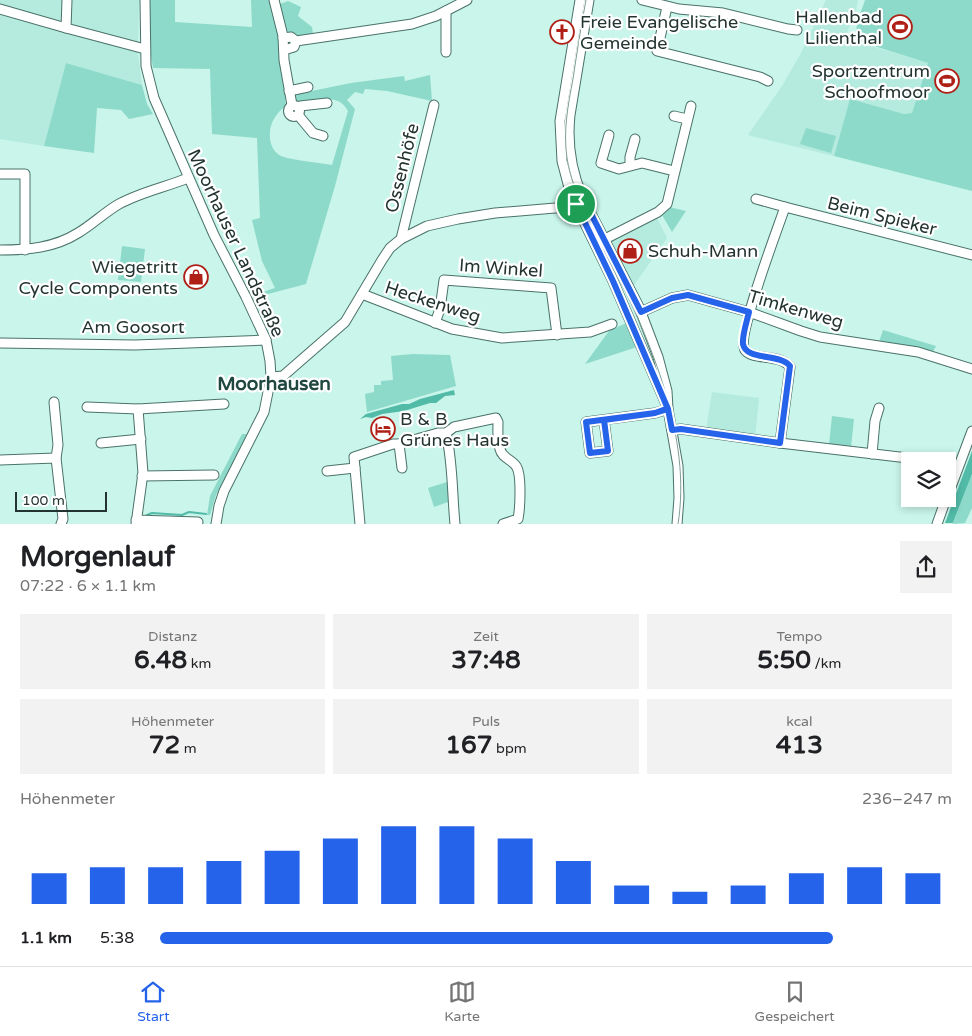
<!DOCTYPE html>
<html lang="de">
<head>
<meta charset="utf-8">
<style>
  :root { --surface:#fff; --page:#f2f2f2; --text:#202124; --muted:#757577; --line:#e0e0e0; --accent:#2563eb }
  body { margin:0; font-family:"Varela Round",sans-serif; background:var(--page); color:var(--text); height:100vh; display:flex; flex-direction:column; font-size:19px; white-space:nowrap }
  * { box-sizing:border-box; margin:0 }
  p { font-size:16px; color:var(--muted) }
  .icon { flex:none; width:28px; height:28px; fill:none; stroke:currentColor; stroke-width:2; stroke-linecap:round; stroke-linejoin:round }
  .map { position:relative; height:524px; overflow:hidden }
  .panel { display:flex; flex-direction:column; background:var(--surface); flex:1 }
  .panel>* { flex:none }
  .fabs { position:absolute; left:901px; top:452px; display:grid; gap:10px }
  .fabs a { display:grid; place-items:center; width:55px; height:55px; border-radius:0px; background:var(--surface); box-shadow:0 2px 8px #0003; font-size:25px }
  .scale { position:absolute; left:15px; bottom:12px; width:92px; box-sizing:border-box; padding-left:5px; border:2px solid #233430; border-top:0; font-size:14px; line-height:18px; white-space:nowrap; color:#233430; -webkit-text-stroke:4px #fff; paint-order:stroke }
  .pin { position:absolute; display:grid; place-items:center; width:42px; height:42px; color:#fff; margin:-21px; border:2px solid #fff; border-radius:50%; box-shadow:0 1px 5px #0007 }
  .round { display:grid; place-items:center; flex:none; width:52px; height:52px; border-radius:0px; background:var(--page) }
  .overview { display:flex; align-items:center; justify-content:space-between; height:85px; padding:0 20px }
  h1 { font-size:28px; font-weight:700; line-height:38px }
  .metrics { display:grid; grid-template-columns:repeat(3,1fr); gap:8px; height:85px; padding:5px 20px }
  .metrics div { display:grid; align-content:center; border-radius:0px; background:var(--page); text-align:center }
  .metrics b { font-size:25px; font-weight:700 }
  .metrics small { font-size:14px; font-weight:400 }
  .metrics p { font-size:14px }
  .chart { height:140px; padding:10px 20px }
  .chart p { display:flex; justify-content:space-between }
  .chart svg { width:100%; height:90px; margin-top:5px; stroke:var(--accent); stroke-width:6 }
  ul { padding:0 20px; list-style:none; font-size:16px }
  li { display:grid; grid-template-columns:80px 60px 1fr; align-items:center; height:38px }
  li i { height:12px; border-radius:6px; background:var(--accent) }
  .dock { display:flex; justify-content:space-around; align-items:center; height:70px; border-top:1px solid var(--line); background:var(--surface); font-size:14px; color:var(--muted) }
  .dock a { display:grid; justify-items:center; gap:2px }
  .dock .active { color:var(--accent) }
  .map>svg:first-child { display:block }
  .built { fill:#b5eade }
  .green { fill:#8ddaca }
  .water { fill:#52bba8 }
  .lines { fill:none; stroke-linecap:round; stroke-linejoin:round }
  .stream { stroke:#52bba8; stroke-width:2 }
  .minor-casing { stroke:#4a7269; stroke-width:11 }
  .minor { stroke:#fff; stroke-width:9 }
  .tram { stroke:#7d9d95; stroke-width:1 }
  .route-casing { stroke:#fff; stroke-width:10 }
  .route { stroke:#2563eb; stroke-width:6 }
  .labels { text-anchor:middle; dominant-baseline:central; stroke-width:4.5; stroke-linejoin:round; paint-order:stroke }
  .poi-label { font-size:18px; fill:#233430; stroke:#fff; text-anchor:end }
  .street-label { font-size:18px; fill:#233430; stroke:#fff }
  .neighbourhood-label { font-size:19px; font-weight:bold; fill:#204840; stroke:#fff }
</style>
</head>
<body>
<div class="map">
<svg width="972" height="524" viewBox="0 0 972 524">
  <rect width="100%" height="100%" fill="#c9f5ea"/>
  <g class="built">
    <polygon points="0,0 139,0 138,54 142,85 66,63 44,146 0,139"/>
    <polygon points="826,0 858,0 854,24 850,23 845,42 864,44 928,63 912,113 904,114 850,100 834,156 748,135 782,86 801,53"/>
    <polygon points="657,218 667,238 630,291 610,241"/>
    <polygon points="712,392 759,398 755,437 706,430"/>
  </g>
  <g class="green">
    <path d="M150 0H175V22L252 27 251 0H272L278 29 286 106C278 111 270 122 270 132 269 141 272 152 281 156 291 160 320 163 332 165L348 111C334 87 313 110 293 100L292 95 351 83 404 76 405 81 430 75 432 101 387 91 365 89 363 94 355 92 347 100 355 109 335 186 306 284 253 298V295L275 288 262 261 252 220 260 218 257 138 212 134 210 69 153 68 150 49Z"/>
    <path d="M865 0H972V191L834 156 850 99 904 114 912 113 928 63 858 41C853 28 861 13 865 0Z"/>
    <polygon points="288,1 301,7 298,16 312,27 313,34 300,36 286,31 280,4"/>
    <polygon points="66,63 142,85 147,104 153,114 129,119 121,110 97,108 94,153 44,146"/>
    <polygon points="806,128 836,136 831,153 800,144"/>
    <polygon points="669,207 686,211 672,232 662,215 666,212"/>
    <polygon points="122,246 145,249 141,282 118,280"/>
    <polygon points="624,324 626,324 637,347 585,364 609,331"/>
    <polygon points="883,330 936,346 933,352 879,342"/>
    <polygon points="413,354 450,355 456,386 367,412 365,394 374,392 374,385 381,385 381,381 393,380 391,356"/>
    <polygon points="832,416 854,419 851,447 829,445"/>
    <polygon points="242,434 248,434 216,495 210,515 207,515 210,496"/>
    <polygon points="972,474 972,508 965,523 953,524"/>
    <polygon points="447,482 451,501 434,507 428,488"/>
  </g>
  <g class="water">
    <polygon points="454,390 455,395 445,396 436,403 430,403 404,411 382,414 372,418 366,417 360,419 366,414 402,404 409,404 420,399"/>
    <polygon points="972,451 972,474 953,523 945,523"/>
  </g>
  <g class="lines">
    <polyline class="stream" points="147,515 152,513 182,515 189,512 206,514"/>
    <g class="minor-casing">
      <g id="minor">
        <polyline points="67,0 66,28 145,49"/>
        <polyline points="145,0 146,66 154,98 214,235 246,297 266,340 270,361 271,377 264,412 224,491 219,506 216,524"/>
        <polyline points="274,0 283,36 284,60 292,105"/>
        <polyline points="580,0 560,121 562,161 571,195 613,281 666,404"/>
        <path d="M589 0 570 115C567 143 571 170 582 196L639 307 658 357 667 391 668 409 678 466 679 498 677 524"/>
        <polyline points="642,0 679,9 723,13 788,29 797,30"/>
        <polyline points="667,7 657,51 760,77 768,81"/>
        <polyline points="0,9 66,28"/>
        <polyline points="283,38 291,37 296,41 294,47 284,50"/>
        <polyline points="296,41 412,24 436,16 467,0"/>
        <polyline points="446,52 446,11"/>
        <polyline points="289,91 308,87"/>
        <circle cx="294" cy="111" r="5.5"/>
        <polyline points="299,107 300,106 327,103"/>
        <polyline points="298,115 313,133 323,136"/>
        <polyline points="674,116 687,119"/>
        <polyline points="609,135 601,163 619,169 642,163 674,171"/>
        <polyline points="630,165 630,157 635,139"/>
        <polyline points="0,174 25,174 25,250"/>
        <polyline points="756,199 785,207"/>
        <polyline points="401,239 434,105"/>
        <polyline points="603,240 658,212 667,204 691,106"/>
        <path d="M0 250C28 250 54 248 78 233 93 224 105 212 119 204 141 192 166 187 188 178"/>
        <polyline points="362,294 452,329 502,338 590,332 612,324"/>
        <polyline points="641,312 672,298 688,295 749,312 801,331 820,337 918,352 972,369"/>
        <polyline points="435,323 440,309 444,280 551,288 557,335"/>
        <polyline points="0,343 135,345 266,340"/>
        <polyline points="271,377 283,376 345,322 382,260 390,248 401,239 427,226 458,219 495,213 567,207 580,202"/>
        <polyline points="54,402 58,445 56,458"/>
        <polyline points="87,407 138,409"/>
        <polyline points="604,420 608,451 590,453 586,422 655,413 668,409"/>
        <polyline points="672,430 681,429 780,443 908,458 916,461"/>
        <path d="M446 433C453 462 452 494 455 524"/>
        <polyline points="101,443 141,439"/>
        <path d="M780 443 790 367C780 353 753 361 745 350 736 337 778 228 785 207L972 255"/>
        <polyline points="399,444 402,468"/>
        <polyline points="872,454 875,421 879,408"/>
        <polyline points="0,460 56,458 63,519 61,524"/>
        <polyline points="327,471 355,468"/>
        <polyline points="142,476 214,475"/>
        <polyline points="948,495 972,431"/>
        <polyline points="136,520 198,522"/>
        <polyline points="136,524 143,473 138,409 224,404"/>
        <path d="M360 524 354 457 393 444H399L438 433H446L454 427 496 418 498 422C498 431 497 441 500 449 502 458 511 459 516 466 522 474 520 509 518 519L503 524"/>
        <polyline points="937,524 946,499"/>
      </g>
    </g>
    <use href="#minor" class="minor"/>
    <path class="tram" d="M586 0C581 26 577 52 573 79 568 105 563 131 567 158 573 196 596 232 613 266 651 341 692 438 678 524"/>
  </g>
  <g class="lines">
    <g class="route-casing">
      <path id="route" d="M576 204 613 281 668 409 655 413 604 420 608 451 590 453 586 422 655 413 666 409H668L672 430 681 429 780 443 790 366C780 353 746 361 743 344 742 335 747 321 749 312L688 295 672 298 641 312 584 200 576 204"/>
    </g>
    <use href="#route" class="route"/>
  </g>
  <defs>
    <g id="stadium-ring" transform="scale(1.25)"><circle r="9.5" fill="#fff" stroke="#af1f16" stroke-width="1.5"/><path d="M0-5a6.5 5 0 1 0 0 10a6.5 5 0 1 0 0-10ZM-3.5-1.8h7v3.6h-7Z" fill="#af1f16"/></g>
    <g id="church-ring" transform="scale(1.25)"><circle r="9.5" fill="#fff" stroke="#af1f16" stroke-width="1.5"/><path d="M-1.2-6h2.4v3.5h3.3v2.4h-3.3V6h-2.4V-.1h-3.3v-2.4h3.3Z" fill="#af1f16"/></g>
    <g id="shop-ring" transform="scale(1.25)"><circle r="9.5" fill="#fff" stroke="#af1f16" stroke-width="1.5"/><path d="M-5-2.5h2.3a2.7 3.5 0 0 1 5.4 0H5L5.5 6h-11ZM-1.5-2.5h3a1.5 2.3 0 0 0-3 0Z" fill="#af1f16"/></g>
    <g id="hotel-ring" transform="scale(1.25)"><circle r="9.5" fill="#fff" stroke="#af1f16" stroke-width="1.5"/><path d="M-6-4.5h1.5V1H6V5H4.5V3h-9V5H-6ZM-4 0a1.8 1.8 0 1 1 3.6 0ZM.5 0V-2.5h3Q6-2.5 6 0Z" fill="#af1f16"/></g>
  </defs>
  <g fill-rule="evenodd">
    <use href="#stadium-ring" x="900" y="27"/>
    <use href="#church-ring" x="562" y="32"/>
    <use href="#stadium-ring" x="947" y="81"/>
    <use href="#shop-ring" x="630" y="251"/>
    <use href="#shop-ring" x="196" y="277"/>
    <use href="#hotel-ring" x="383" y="429"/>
  </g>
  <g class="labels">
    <g class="poi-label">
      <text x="882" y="17">Hallenbad<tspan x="882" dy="21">Lilienthal</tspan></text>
      <text x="580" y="22" text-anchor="start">Freie Evangelische<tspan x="580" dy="21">Gemeinde</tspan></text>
      <text x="930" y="71">Sportzentrum<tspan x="930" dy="21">Schoofmoor</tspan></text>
      <text x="648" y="251" text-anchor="start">Schuh-Mann</text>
      <text x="178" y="267">Wiegetritt<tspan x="178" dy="21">Cycle Components</tspan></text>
      <text x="400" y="419" text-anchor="start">B &amp; B<tspan x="400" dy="21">Grünes Haus</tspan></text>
    </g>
    <g class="street-label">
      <text transform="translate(402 168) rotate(-76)">Ossenhöfe</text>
      <text transform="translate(882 216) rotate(14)">Beim Spieker</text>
      <text transform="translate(236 243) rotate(65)">Moorhauser Landstraße</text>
      <text transform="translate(501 268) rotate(4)">Im Winkel</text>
      <text transform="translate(433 302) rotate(18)">Heckenweg</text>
      <text transform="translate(796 309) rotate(16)">Timkenweg</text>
      <text x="133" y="327">Am Goosort</text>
    </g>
    <g class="neighbourhood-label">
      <text x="274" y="384">Moorhausen</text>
    </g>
  </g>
</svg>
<div class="fabs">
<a><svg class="icon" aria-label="layers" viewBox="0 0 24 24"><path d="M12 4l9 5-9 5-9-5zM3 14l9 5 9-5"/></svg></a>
</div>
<div class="scale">100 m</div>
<div class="pin" style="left:576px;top:204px;background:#1e9e55"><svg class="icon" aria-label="arrive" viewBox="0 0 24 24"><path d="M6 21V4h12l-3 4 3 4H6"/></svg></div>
</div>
<section class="panel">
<div class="overview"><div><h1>Morgenlauf</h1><p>07:22 · 6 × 1.1 km</p></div><a class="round"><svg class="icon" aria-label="share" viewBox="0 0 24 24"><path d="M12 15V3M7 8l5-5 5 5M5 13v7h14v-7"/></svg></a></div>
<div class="metrics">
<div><p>Distanz</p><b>6.48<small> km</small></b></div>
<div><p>Zeit</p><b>37:48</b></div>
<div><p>Tempo</p><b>5:50<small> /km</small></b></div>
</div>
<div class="metrics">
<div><p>Höhenmeter</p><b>72<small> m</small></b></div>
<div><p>Puls</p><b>167<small> bpm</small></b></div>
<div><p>kcal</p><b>413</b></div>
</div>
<div class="chart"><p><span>Höhenmeter</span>236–247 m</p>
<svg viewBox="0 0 160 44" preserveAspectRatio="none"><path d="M5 44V29M15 44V26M25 44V26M35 44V23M45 44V18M55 44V12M65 44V6M75 44V6M85 44V12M95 44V23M105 44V35M115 44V38M125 44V35M135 44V29M145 44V26M155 44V29"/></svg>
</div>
<ul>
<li><b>1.1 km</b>5:38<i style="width:85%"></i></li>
</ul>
</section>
<nav class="dock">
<a class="active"><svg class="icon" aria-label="home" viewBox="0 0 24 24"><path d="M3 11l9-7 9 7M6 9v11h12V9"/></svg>Start</a>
<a><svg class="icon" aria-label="map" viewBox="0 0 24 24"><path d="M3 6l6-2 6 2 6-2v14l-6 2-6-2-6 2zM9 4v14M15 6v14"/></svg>Karte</a>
<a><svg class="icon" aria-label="saved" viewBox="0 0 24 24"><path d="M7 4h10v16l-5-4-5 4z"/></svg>Gespeichert</a>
</nav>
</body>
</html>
